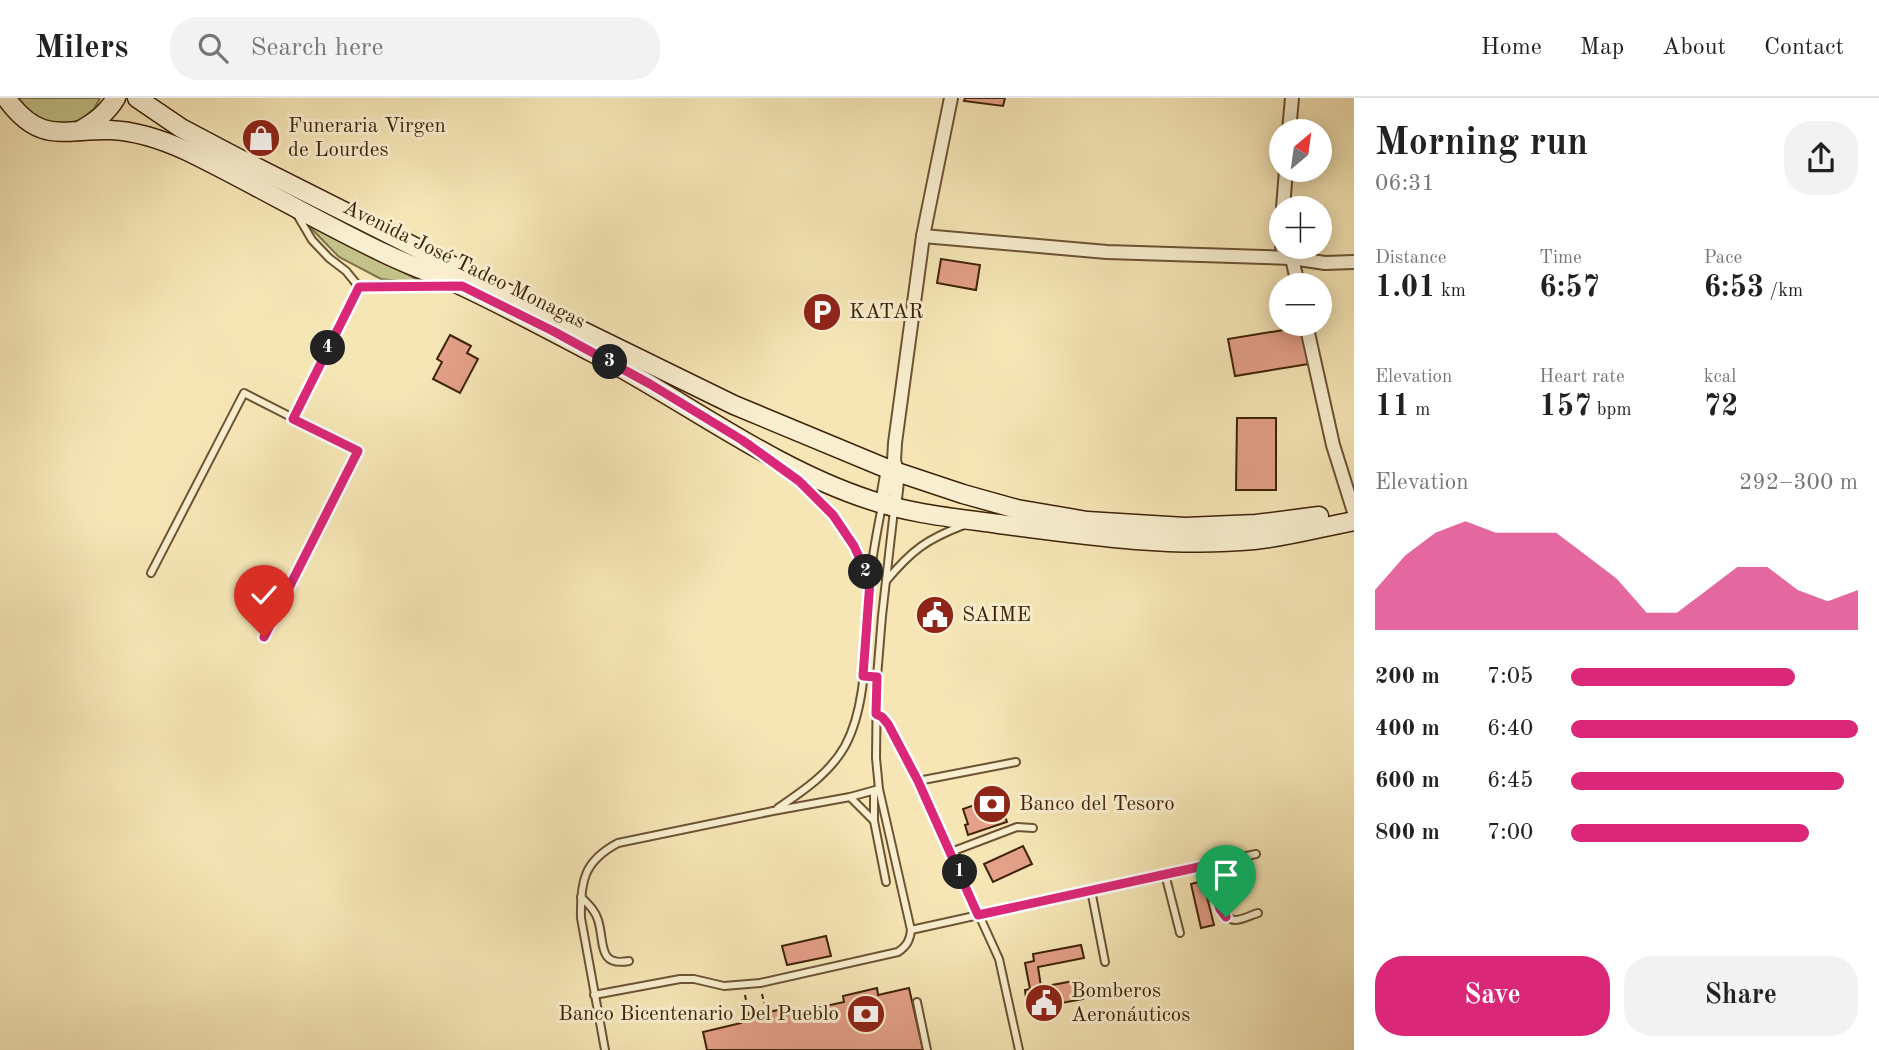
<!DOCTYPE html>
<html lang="en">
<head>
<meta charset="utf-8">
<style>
  :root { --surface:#fff; --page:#f2f2f2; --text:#222; --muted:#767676; --line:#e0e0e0; --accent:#db2777 }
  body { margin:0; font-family:"Old Standard TT",serif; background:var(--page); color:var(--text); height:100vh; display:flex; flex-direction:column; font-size:26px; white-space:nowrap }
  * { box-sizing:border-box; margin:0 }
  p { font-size:23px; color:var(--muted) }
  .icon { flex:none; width:38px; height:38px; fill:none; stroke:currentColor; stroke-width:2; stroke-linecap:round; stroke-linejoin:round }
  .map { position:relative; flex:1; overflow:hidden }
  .sheet { display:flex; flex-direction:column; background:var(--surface); width:525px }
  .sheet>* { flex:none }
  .needle { width:46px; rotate:29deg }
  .tools { position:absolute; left:1269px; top:21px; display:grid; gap:14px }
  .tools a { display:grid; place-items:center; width:63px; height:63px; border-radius:50%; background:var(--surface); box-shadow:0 4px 18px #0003; font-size:35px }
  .pin { position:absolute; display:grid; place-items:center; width:60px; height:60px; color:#fff; margin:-72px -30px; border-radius:50% 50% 50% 0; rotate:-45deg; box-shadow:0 0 7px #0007 }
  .pin .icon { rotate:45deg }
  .km { position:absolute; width:35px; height:35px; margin:-18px; border-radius:50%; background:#222; color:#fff; font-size:19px; line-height:35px; text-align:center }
  .round { display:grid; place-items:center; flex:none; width:74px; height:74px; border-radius:28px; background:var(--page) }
  .summary { display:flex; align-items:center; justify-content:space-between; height:119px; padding:0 21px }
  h1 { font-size:38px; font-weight:700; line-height:52px }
  .figures { display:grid; grid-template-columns:repeat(3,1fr); gap:10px; height:119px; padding:7px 21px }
  .figures div { display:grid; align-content:center }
  .figures b { font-size:30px; font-weight:700 }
  .figures small { font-size:19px; font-weight:400 }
  .figures p { font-size:19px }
  .chart { height:196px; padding:14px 21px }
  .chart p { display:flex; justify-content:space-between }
  .chart svg { width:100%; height:126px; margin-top:7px; fill:var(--accent); opacity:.7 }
  .action { display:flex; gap:14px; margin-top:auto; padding:14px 21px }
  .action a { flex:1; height:80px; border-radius:28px; background:var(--accent); color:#fff; font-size:28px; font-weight:700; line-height:80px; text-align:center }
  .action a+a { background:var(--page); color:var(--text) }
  ul { padding:0 21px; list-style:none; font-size:23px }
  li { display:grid; grid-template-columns:112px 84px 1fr; align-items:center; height:52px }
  li i { height:18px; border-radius:9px; background:var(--accent) }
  header { display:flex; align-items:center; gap:42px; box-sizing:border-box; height:98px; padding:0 35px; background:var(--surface); border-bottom:2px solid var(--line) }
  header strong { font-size:33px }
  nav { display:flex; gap:38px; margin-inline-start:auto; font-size:24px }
  .search { width:490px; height:63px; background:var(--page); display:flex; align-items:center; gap:18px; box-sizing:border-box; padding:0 24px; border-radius:28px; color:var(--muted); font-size:26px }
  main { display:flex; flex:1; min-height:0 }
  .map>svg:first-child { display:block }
  .garden { fill:#c3c389; stroke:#807248; stroke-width:2 }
  .building { fill:#e4a089; stroke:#3e2206; stroke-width:2 }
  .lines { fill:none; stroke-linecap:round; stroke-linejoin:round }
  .lane-casing { stroke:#6c5332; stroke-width:10 }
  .street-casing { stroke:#6c5332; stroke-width:16 }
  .secondary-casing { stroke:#3e2206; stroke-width:21 }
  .path { stroke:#3e2206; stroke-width:2; stroke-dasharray:5 3.5; stroke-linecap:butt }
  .lane { stroke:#f9efd0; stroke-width:6 }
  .street { stroke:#f9efd0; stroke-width:12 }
  .secondary { stroke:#f9efd0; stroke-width:18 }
  .route-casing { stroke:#fff; stroke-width:14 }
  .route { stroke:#db2777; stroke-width:9 }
  .labels { text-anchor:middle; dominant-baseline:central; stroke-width:6; stroke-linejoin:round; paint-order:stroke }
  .poi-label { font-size:21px; fill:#3e2206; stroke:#f9efd0; text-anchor:start }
  .street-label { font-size:21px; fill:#3e2206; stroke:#f9efd0 }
</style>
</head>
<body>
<header>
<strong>Milers</strong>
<div class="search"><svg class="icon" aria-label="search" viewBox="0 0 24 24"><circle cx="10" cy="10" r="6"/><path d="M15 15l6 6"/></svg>Search here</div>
<nav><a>Home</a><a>Map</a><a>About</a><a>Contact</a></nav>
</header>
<main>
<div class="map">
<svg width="1354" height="952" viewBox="0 0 1354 952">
  <rect width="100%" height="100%" fill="#f6e6b6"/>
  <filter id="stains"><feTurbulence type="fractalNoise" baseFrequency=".00286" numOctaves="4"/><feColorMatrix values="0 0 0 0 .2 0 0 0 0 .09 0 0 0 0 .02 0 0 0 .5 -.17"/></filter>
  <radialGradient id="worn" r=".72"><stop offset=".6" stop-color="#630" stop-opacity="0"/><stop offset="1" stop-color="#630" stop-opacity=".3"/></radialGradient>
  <g class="garden">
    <polygon points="13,0 100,0 94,11 80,22 64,27 31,20"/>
    <polygon points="304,123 426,186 381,181 339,159"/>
  </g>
  <g class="building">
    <polygon points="965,0 1005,0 1003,8 964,3"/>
    <polygon points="941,161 980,167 976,192 937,185"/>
    <polygon points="1308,228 1315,265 1235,278 1228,241"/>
    <polygon points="450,237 471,248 467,255 478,261 460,295 433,281 442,264 437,261"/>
    <polygon points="1237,320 1276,320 1276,392 1236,392"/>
    <polygon points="994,700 998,712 1002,711 1007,724 968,737 965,727 968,726 963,711"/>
    <polygon points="1023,748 1032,766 993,784 984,766"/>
    <polygon points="1203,783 1214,827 1201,830 1191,786"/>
    <polygon points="826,838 831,858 787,867 782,848"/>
    <polygon points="1081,847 1084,860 1038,869 1041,889 1079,882 1083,901 1040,909 1038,898 1026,900 1025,892 1030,891 1025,865 1034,863 1033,856"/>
    <polygon points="877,890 878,897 909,890 923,952 707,952 703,934 741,925 740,920 783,911 784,917 844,904 843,898"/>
  </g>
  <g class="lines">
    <g class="lane-casing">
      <g id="lane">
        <polyline points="296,115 312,142 329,160 346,173 359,189 449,188"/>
        <polyline points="293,321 359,189"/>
        <path d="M787 375C829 405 849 435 869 481"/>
        <polyline points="151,475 244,295 358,353 264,539"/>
        <path d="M886 483C912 452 927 441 964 427"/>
        <polyline points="876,616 888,626 918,683 999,861 1019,952"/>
        <polyline points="918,683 1016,664"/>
        <polyline points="874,693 874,723 886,784"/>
        <polyline points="850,699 874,723"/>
        <path d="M778 710C803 693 830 675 845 648 870 602 864 534 870 483 872 458 877 433 882 408"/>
        <polyline points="951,754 1017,729 1033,730"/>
        <path d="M1208 767C1212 782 1217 821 1235 822 1242 822 1251 817 1258 815"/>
        <polyline points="1165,776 1180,835"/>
        <polyline points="1091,792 1105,864"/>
        <path d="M581 799C588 806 595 812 598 822 605 844 597 869 629 863"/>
        <polyline points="911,832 1256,756"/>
        <path d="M594 897 680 881H694L724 888 760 885 898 854C907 848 910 842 911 832L879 691 876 660 877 579 882 518 894 412"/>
        <polyline points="917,904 927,952"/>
        <path d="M605 952 581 820C580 783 584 763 618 745L773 713 850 699 879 691"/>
      </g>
    </g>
    <g class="street-casing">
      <g id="street">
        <polyline points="1289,33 1292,0"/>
        <polyline points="1283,110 1286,72"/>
        <polyline points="1281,130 1281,143"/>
        <polyline points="923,138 1107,154 1292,160 1325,165 1354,164"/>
        <polyline points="1282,149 1292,160 1298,187"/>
        <polyline points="1306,226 1333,347 1354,414"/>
        <polyline points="882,406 888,371 891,366"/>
        <polyline points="894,409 898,375 894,363 895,345 923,138 951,0"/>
      </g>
    </g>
    <g class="secondary-casing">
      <g id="secondary">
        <path d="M6 0C40 47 63 31 110 32 137 33 163 42 187 53 255 86 320 125 388 157 413 169 438 177 462 188 513 212 563 239 612 265 696 311 778 372 870 402 911 416 956 420 999 426 1083 437 1169 450 1254 442 1286 439 1322 429 1354 423"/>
        <polyline points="137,0 181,30 236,59 554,219 734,307 888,371 963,396 1017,411 1087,423 1185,429 1256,426 1319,418"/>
        <path d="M79 33C95 24 106 16 116 0"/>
      </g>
    </g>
    <g class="path">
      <polyline points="762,896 766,914"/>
      <polyline points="745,897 749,918"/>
    </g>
    <use href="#lane" class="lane"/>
    <use href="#street" class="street"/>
    <use href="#secondary" class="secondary"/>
  </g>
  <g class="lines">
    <g class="route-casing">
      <polyline id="route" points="264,539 358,353 293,321 359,189 462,188 553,233 650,286 742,342 799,383 833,417 854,448 870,483 863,578 877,579 876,616 882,619 888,626 918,683 978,817 1208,767 1220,811 1226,819"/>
    </g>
    <use href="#route" class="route"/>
  </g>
  <defs>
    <g id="shop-disc" transform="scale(2.0125)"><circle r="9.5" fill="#8f2418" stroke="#f9efd0"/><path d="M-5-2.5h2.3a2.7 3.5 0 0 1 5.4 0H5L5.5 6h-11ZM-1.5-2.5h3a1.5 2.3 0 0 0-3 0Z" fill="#fff"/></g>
    <g id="parking-disc" transform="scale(2.0125)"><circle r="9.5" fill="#8f2418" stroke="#f9efd0"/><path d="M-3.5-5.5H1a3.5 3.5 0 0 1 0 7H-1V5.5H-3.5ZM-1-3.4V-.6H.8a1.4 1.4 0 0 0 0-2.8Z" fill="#fff"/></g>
    <g id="civic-disc" transform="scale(2.0125)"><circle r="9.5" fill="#8f2418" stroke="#f9efd0"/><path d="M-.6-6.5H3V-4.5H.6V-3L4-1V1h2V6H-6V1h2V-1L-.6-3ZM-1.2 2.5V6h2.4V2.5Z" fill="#fff"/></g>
    <g id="bank-disc" transform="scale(2.0125)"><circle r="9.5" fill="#8f2418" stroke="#f9efd0"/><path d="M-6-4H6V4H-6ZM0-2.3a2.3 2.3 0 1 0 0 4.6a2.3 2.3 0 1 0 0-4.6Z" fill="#fff"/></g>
  </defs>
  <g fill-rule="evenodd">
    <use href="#shop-disc" x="261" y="40"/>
    <use href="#parking-disc" x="822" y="214"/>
    <use href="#civic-disc" x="935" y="517"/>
    <use href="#bank-disc" x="992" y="706"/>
    <use href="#civic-disc" x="1044" y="905"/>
    <use href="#bank-disc" x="866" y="916"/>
  </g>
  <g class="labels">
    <g class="poi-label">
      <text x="288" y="28">Funeraria Virgen<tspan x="288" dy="24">de Lourdes</tspan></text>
      <text x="849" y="214">KATAR</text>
      <text x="962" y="517">SAIME</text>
      <text x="1019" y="706">Banco del Tesoro</text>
      <text x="1071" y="893">Bomberos<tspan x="1071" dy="24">Aeronáuticos</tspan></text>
      <text x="839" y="916" text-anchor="end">Banco Bicentenario Del Pueblo</text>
    </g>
    <g class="street-label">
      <text transform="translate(464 167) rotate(26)">Avenida José Tadeo Monagas</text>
    </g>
  </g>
  <rect width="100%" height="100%" filter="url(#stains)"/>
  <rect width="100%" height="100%" fill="url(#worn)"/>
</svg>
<div class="tools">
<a><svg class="needle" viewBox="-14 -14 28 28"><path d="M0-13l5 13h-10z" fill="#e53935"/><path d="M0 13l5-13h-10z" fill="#767676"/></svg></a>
<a>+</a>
<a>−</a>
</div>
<div class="pin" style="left:1226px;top:819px;background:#1e9e55"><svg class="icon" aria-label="arrive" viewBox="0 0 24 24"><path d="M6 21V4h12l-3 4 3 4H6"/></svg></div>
<div class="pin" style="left:264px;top:539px;background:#d93025"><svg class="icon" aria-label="check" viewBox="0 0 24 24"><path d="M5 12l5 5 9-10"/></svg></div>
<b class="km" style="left:960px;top:774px">1</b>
<b class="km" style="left:866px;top:474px">2</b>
<b class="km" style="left:610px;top:264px">3</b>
<b class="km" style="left:328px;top:250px">4</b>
</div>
<section class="sheet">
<div class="summary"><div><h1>Morning run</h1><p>06:31</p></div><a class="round"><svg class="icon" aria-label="share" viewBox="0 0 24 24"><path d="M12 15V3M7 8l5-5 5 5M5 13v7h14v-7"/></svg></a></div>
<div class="figures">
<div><p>Distance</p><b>1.01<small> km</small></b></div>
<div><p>Time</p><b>6:57</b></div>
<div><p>Pace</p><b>6:53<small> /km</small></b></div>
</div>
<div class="figures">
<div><p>Elevation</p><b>11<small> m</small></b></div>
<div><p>Heart rate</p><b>157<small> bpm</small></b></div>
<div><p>kcal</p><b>72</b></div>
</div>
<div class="chart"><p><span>Elevation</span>292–300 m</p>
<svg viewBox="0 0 160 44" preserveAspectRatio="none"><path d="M0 44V30L10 18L20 10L30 6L40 10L50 10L60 10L70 18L80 26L90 38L100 38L110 30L120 22L130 22L140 30L150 34L160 30V44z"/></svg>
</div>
<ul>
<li><b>200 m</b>7:05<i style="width:78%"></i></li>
<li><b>400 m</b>6:40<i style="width:100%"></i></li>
<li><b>600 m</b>6:45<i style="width:95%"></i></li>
<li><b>800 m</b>7:00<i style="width:83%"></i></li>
</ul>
<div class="action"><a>Save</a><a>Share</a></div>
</section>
</main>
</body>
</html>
